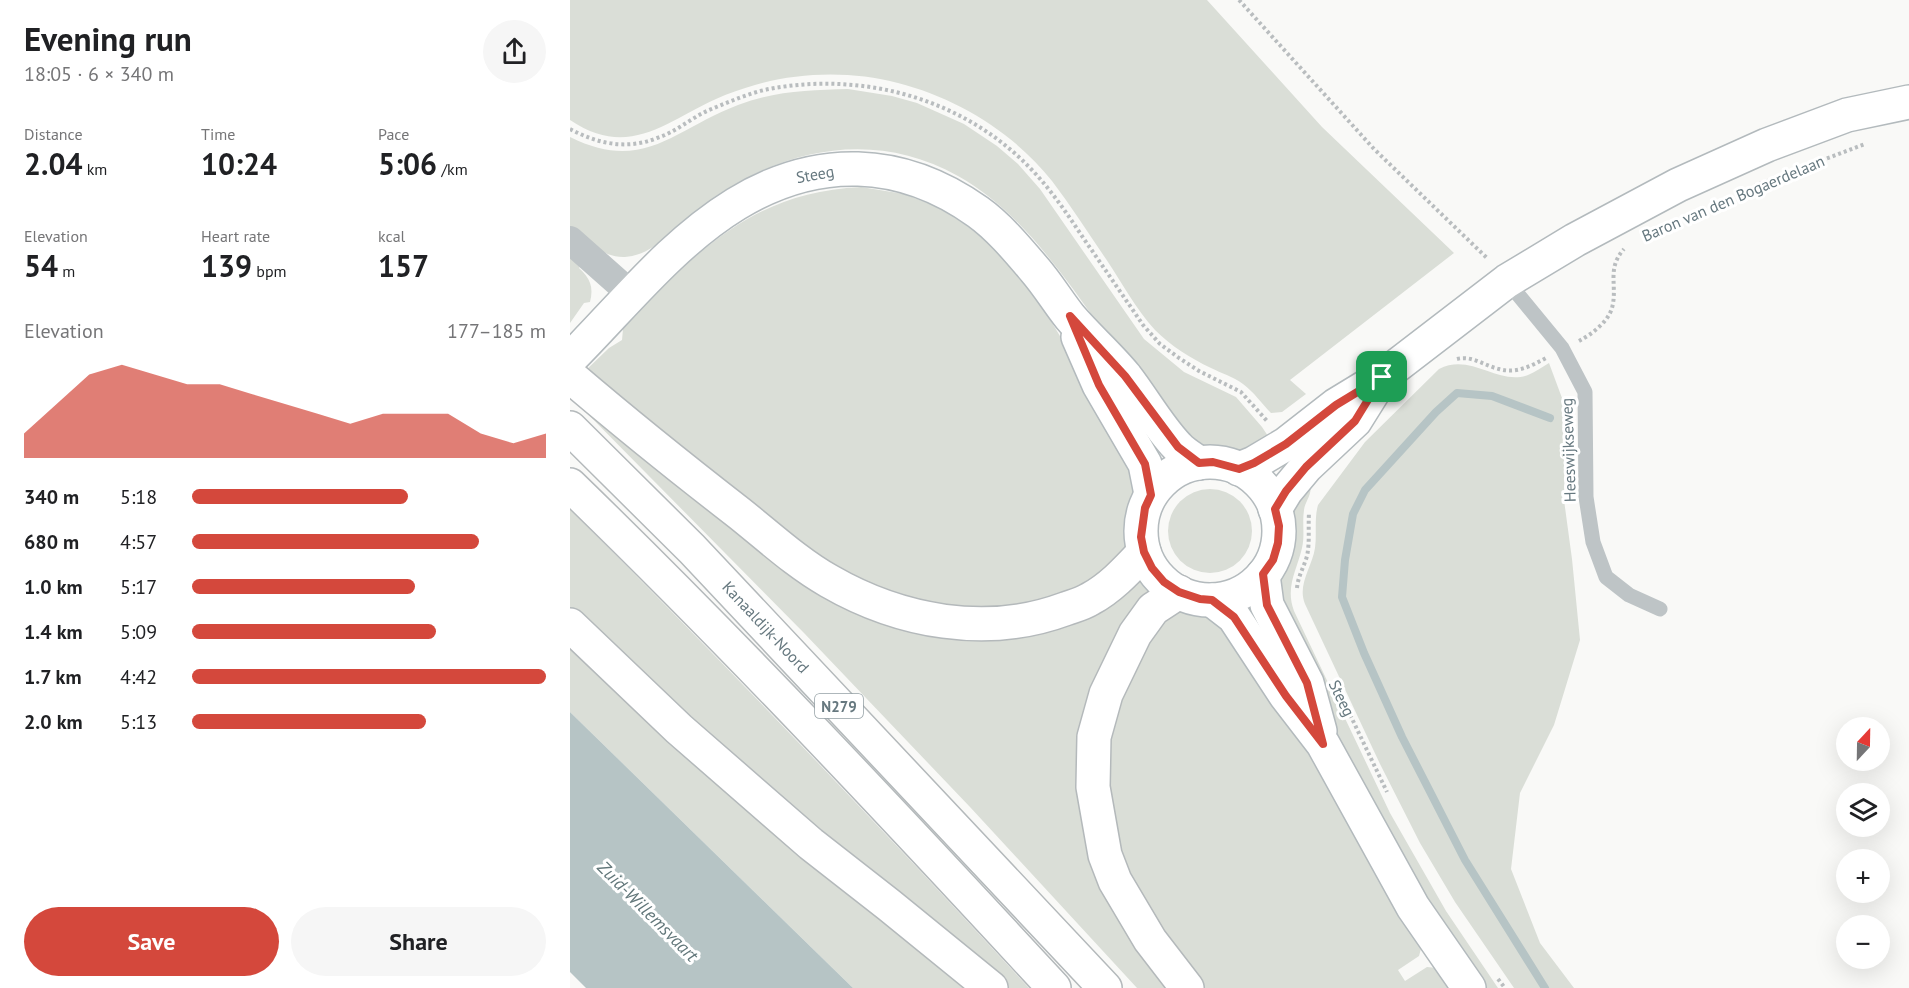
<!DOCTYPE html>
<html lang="en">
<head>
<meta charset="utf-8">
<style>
  :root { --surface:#fff; --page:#f6f6f6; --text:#202124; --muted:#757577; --accent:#d4483c }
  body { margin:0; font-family:"PT Sans",sans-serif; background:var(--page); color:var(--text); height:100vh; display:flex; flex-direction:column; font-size:22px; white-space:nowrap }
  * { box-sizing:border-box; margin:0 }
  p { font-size:20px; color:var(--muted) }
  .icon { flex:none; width:33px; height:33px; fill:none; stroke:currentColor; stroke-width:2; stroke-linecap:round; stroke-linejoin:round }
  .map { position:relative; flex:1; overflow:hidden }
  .details { display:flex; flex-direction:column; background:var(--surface); width:570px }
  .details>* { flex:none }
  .needle { width:39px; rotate:22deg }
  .controls { position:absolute; left:1266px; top:717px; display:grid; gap:12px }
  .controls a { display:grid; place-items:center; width:54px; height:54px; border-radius:50%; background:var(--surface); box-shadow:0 6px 24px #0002; font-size:30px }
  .pin { position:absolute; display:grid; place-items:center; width:51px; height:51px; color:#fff; margin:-26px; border-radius:12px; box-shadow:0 3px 9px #0006 }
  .round { display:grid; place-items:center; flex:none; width:63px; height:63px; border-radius:32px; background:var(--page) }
  .head { display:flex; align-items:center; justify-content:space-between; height:102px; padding:0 24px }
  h1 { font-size:33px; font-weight:800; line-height:45px }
  .metrics { display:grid; grid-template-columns:repeat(3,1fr); gap:9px; height:102px; padding:6px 24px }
  .metrics div { display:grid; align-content:center }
  .metrics b { font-size:30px; font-weight:800 }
  .metrics small { font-size:16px; font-weight:400 }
  .metrics p { font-size:16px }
  .chart { height:168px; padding:12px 24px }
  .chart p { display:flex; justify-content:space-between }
  .chart svg { width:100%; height:108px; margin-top:6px; fill:var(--accent); opacity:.7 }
  .primary-button { display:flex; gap:12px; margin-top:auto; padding:12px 24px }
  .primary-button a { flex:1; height:69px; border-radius:36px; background:var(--accent); color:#fff; font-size:24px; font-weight:800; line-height:69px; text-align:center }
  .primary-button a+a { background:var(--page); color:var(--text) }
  ul { padding:0 24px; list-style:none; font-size:20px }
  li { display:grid; grid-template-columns:96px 72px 1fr; align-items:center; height:45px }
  li i { height:15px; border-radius:8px; background:var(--accent) }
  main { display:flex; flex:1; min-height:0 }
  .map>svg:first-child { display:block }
  .green { fill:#daded7 }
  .water { fill:#b6c4c5 }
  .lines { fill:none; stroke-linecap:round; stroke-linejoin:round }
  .stream { stroke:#b6c4c5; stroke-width:8 }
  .secondary-casing { stroke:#b3babd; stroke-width:36 }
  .highway-casing { stroke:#b4b9bb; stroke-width:36 }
  .path { stroke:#b9bdbf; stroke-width:4; stroke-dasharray:3 3; stroke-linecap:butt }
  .lane { stroke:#bec4c6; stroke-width:15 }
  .street { stroke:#bec4c6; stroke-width:28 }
  .secondary { stroke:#fff; stroke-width:33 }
  .highway { stroke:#fff; stroke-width:33 }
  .route-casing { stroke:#fff; stroke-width:12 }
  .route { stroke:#d4483c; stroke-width:8 }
  .labels { text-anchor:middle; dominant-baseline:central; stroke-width:6; stroke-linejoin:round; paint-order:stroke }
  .shield { fill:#fff; stroke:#94a0a5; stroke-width:1.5 }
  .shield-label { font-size:15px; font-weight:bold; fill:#66787f }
  .street-label { font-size:16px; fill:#66787f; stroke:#fff }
  .water-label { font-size:18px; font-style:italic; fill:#617679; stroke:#fff }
</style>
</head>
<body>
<main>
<section class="details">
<div class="head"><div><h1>Evening run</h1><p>18:05 · 6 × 340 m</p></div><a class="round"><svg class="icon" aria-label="share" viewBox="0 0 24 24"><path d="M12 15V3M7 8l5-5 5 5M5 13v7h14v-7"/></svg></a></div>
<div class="metrics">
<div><p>Distance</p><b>2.04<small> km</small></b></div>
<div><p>Time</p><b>10:24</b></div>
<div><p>Pace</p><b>5:06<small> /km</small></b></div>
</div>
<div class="metrics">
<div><p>Elevation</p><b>54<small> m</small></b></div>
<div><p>Heart rate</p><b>139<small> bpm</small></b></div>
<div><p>kcal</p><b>157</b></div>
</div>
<div class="chart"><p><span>Elevation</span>177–185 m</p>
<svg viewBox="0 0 160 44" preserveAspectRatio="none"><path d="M0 44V34L10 22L20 10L30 6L40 10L50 14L60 14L70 18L80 22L90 26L100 30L110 26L120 26L130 26L140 34L150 38L160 34V44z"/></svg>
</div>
<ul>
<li><b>340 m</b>5:18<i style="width:61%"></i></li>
<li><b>680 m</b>4:57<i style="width:81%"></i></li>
<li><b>1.0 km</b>5:17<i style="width:63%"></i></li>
<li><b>1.4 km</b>5:09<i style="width:69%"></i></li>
<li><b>1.7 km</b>4:42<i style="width:100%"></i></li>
<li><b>2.0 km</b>5:13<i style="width:66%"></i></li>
</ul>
<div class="primary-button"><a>Save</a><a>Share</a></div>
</section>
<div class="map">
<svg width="1339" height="988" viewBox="0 0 1339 988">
  <rect width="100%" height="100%" fill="#f9f9f7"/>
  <g class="green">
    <path d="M0 0H637L752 127 884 253 720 380 736 394 712 412 701 413C692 404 684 392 673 384 664 377 651 373 641 368 620 358 601 346 585 330 566 309 552 283 536 259 518 233 501 206 482 181 444 133 387 98 328 83 282 71 230 72 185 85 172 89 159 93 146 99 94 123 58 159 0 120Z"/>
    <path d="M278 89 322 96 347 103 394 124 427 146 448 164 470 189 574 339 614 372 666 397 692 427 702 442C692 445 679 452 668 452 655 453 634 449 624 442 612 434 592 407 582 394 520 323 472 223 388 176 299 126 202 151 126 211 105 228 84 255 55 257 34 258 17 241 0 230V137C74 174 104 129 168 105 204 91 240 90 278 89Z"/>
    <path d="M291 187 334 194 360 204 383 216 404 231 426 250 467 298 557 447 568 488 560 514 555 547 553 555 541 571 467 607 363 609 266 572 13 373 39 348 52 340 53 329 65 316 63 314C135 246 186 192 291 187Z"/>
    <path d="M0 255 11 265 9 268C20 278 24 287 20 302L14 303 0 323Z"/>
    <path d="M979 363 992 398 995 435 994 500 1002 559 1010 640 984 725 950 793 941 869 970 943 1004 988H944L885 902 850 843 810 764 735 604C727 585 742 567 745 548 747 534 744 519 748 505L795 442 869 369C901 352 928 386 958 375 965 372 972 367 979 363Z"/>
    <polygon points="0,396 342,626 556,589 574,576 587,591 514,783 604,988 567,988 400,807 234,633"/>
    <path d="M740 484C743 494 735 501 734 510 732 523 735 535 732 548 727 570 715 587 724 611L820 813 876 911 928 988H911L881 944 782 765 710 609 709 579 720 549 724 507Z"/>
    <circle cx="640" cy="531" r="42"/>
    <path d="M0 509C156 665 309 825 459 988H433L239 830 0 614Z"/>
    <polygon points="609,611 628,612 645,618 760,782 852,945 849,956 828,970 835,981 857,967 867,968 882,988 627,988 566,899 537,813 538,725 583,628"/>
    <polygon points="0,636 407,988 283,988 0,712"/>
  </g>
  <polygon class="water" points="0,712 283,988 16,988 0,972"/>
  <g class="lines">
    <polyline class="stream" points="975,988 895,860 832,737 794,653 772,597 775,560 783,514 795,490 866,412 887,393 922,396 980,418"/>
    <g class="secondary-casing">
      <g id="secondary">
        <polyline points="508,337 529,385 575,464 581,494"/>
        <path d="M0 359C53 306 101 244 166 204 246 155 331 157 408 212 429 227 448 250 465 270 478 285 488 302 500 317 518 338 539 356 556 377 573 399 588 426 607 446 613 453 622 458 629 463"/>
        <circle cx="640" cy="531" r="69"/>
        <polyline points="669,469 684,463 716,444 766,405 812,377 937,281 1005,240 1108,185 1197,145 1277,115 1339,102"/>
        <polyline points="705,509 716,491 736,467 785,421 810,381"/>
        <polyline points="693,575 697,605 737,683 750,731"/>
        <polyline points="642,600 664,617 716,696 753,744 843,907 899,988"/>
      </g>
    </g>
    <g class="highway-casing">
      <g id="highway">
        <path d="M0 376C55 423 111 468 169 513 198 536 227 563 259 581 330 622 417 638 495 609 503 606 512 604 520 599 541 588 558 569 574 552"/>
        <polyline points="0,428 122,549 535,988"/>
        <path d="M0 485C167 647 326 817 484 988"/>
        <polyline points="609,592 583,609 565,634 536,694 524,737 523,787 535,855 545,881 580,940 617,988"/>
        <polyline points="0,625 109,729 241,844 319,905 421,988"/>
      </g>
    </g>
    <g class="path">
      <polyline points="669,0 804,149 918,259"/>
      <path d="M0 129C28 144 57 150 87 138 106 132 121 118 139 110 159 102 179 93 199 89 294 71 395 99 462 170 482 191 498 215 514 239 534 268 554 297 573 325L590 344 609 358 629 371 671 392 698 422"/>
      <polyline points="1184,186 1295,144"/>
      <path d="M1009 341C1022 334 1038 322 1042 308 1048 286 1036 269 1054 249"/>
      <path d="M887 359C902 355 915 366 929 369 946 374 961 366 976 358"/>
      <path d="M727 588C728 576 734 567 737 556 740 542 738 528 739 513"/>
      <polyline points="775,704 817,792"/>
      <polyline points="928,979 935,988"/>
    </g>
    <polyline class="lane" points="937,281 992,348 1015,392 1016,497 1023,542 1036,577 1059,595 1090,609"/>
    <polyline class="street" points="0,240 61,294"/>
    <use href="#secondary" class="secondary"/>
    <use href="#highway" class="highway"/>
  </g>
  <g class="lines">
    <g class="route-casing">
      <polygon id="route" points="500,316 555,376 608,447 629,463 643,462 669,469 684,463 716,444 766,405 812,377 785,421 736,467 716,491 705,509 709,526 708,543 703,560 693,574 697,605 737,683 753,744 716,696 664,617 642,600 630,599 609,592 594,582 582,568 574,552 571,537 575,508 581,495 575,464 529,385"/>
    </g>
    <use href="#route" class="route"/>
  </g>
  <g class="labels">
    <rect class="shield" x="245" y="694" width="48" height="24" rx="4.5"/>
    <g class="shield-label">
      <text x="269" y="706">N279</text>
    </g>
    <g class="street-label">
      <text transform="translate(245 174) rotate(-10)">Steeg</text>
      <text transform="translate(1163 198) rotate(-23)">Baron van den Bogaerdelaan</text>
      <text transform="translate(998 450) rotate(-92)">Heeswijkseweg</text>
      <text transform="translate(196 627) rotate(47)">Kanaaldijk-Noord</text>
      <text transform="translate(772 698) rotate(64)">Steeg</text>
    </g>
    <g class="water-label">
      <text transform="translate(78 911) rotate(45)">Zuid-Willemsvaart</text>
    </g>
  </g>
</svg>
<div class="controls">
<a><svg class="needle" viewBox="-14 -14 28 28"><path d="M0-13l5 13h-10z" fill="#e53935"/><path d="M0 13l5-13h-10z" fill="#757577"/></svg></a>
<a><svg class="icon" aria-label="layers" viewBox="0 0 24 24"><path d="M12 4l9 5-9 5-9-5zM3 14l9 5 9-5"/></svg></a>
<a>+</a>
<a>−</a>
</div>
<div class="pin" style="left:812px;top:377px;background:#1e9e55"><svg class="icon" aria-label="arrive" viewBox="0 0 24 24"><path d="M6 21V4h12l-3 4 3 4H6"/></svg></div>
</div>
</main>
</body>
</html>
